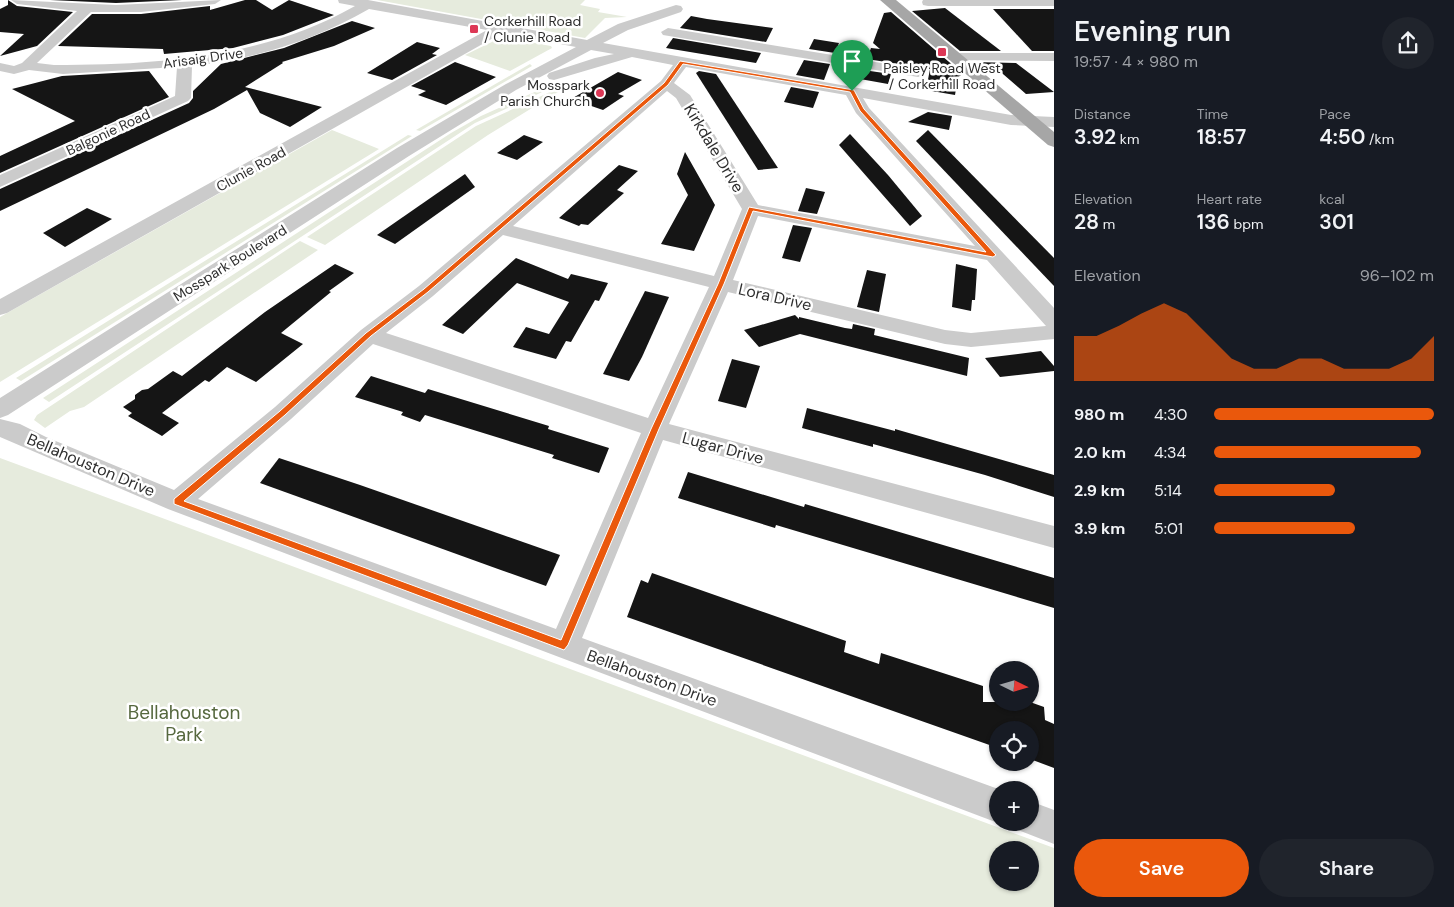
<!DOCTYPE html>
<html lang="en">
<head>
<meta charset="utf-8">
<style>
  :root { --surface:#171b24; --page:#20242c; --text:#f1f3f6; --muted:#9ea1a6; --accent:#ea580c }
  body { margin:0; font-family:"DM Sans",sans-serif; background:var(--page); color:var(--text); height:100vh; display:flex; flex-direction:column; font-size:19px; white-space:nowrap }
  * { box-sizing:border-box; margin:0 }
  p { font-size:16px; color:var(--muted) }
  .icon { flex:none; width:28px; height:28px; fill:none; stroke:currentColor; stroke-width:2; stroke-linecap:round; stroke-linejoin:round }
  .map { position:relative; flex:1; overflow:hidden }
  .panel { display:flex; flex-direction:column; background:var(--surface); width:400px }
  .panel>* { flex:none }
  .needle { width:32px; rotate:95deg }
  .tools { position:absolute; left:989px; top:661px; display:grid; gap:10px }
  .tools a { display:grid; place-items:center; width:50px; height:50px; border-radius:50%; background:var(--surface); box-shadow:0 1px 4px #0004; font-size:25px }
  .pin { position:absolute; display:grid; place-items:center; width:42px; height:42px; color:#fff; margin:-51px -21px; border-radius:50% 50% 50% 0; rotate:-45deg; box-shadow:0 0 5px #0007 }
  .pin .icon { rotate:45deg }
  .round { display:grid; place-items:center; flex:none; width:52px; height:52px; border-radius:26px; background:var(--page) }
  .headline { display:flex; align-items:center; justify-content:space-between; height:85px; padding:0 20px }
  h1 { font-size:28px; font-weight:600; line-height:38px }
  .figures { display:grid; grid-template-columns:repeat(3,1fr); gap:8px; height:85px; padding:5px 20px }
  .figures div { display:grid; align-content:center }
  .figures b { font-size:21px; font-weight:600 }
  .figures small { font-size:14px; font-weight:400 }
  .figures p { font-size:14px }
  .chart { height:140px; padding:10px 20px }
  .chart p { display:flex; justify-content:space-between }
  .chart svg { width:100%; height:90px; margin-top:5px; fill:var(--accent); opacity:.7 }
  .cta { display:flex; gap:10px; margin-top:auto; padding:10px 20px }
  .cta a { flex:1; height:58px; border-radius:30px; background:var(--accent); color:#fff; font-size:20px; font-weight:600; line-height:58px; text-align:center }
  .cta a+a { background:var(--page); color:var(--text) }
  ul { padding:0 20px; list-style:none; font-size:16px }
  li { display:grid; grid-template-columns:80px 60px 1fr; align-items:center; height:38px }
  li i { height:12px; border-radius:6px; background:var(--accent) }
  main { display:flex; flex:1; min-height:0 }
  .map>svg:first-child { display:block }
  .green { fill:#e6ebdd; fill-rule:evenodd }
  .building { fill:#151515 }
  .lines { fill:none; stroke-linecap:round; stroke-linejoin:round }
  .minor { fill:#cbcbcb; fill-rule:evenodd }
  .major { fill:#a6a6a6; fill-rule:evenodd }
  .route { fill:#ea580c; stroke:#fff; fill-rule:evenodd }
  .poi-dot { fill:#dd3856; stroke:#fff; stroke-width:2 }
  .labels { text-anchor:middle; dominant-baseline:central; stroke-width:5; stroke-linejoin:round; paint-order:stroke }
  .far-poi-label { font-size:14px; fill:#2e2e2e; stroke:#fff; text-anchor:start }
  .far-street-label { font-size:14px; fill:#2e2e2e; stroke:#fff }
  .street-label { font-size:16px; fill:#2e2e2e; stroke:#fff }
  .near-park-label { font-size:19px; fill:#56683e; stroke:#fff }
</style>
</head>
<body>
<main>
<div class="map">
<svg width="1054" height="907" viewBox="0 0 1054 907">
  <rect width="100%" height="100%" fill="#fff"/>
  <g class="green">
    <polygon points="377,0 585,0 580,5 600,9 598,12 627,17 605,18 585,38"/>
    <polygon points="502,37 551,46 552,48 510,71 465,55"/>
    <polygon points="530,64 532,66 420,131 416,130"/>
    <polygon points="548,86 551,88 475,123 49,402 43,398 451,133 481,116"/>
    <polygon points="561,87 563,89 488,135 325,245 307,237 476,126"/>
    <polygon points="332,130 379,149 0,382 0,317"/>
    <polygon points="408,135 412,136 21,381 16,378"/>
    <polygon points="300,241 318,250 84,407 70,411 45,428 34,420 37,415"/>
    <path d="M0 458 1054 848V907H0ZM998 850H1030V882H998Z"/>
  </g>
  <g class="building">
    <polygon points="8,0 17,6 73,12 37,46 0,56 24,34 0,32 0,9 8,5"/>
    <polygon points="50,0 182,0 116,3"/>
    <polygon points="245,0 256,0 272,10 289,0 334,15 283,35 233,48 164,54 163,49 58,46 92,14 141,14 210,6 210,10"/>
    <polygon points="945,8 1001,51 960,51 912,11"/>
    <polygon points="993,9 1054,9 1054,51 1032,51"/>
    <polygon points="891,12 963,74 958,77 955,95 926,90 930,69 867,59 871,48 880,49 873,43 884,13"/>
    <polygon points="691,16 707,19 773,28 766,42 680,28"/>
    <polygon points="352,21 375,28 334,46 282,62 283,63 245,87 322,107 290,127 260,113 247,90 214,109 0,211 0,189 189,103 193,98 193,91 221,64 284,48"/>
    <polygon points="673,38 761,53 756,63 666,48"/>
    <polygon points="814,39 839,43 835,53 809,49"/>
    <polygon points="417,42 440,48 432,54 437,55 392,80 367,73"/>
    <polygon points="804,60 830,64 824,80 796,75"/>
    <polygon points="455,62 496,77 446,105 418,95 426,91 411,86"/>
    <polygon points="973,62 1016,63 1054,92 1026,94 996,68 981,69"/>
    <polygon points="863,70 891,74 888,84 860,79"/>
    <polygon points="149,71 169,97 0,173 0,156 75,121 12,89 62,76"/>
    <polygon points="699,71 716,74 778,168 758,170 696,73"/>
    <polygon points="618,72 642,80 618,94 624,96 603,110 571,99"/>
    <polygon points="791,87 819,92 813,108 784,102"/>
    <polygon points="928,112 952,116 949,130 908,122"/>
    <polygon points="928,130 1054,258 1054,286 916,141"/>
    <polygon points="850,134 888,175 922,216 910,226 839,145"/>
    <polygon points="524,135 543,142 517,160 497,153"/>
    <polygon points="685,152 715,205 694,251 661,244 688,195 677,174"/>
    <polygon points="619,165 638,171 617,190 624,193 588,225 581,224 579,226 559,218"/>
    <polygon points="465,174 475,187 395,244 377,235"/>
    <polygon points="806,188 825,192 817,214 798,211"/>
    <polygon points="87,208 112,219 65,247 43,233"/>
    <polygon points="793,225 812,228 800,262 782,258"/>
    <polygon points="516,258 568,279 571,274 608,283 599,301 595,300 571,342 566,341 556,359 513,347 526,327 549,334 569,302 517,283 463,334 442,325"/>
    <polygon points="335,264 354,273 329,291 331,292 281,333 303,344 256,382 227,367 209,382 205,380 162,413 179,423 162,436 128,416 132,413 123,407 135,399 135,395 142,390 148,389 173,371 182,376 265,312"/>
    <polygon points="956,264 977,269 975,300 972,300 971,311 952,307"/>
    <polygon points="867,270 886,274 879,312 857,307"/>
    <polygon points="645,291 669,297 642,357 629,381 603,374"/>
    <polygon points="795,315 799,319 799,317 845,328 852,329 853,324 875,329 874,335 969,358 967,376 800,334 759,347 744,330"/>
    <polygon points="1041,351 1054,366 1054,371 1000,377 985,358"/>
    <polygon points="732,359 760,366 746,408 718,401"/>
    <polygon points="371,376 425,393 428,389 549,426 548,429 609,448 599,473 552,458 554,455 425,415 420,422 401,415 403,412 355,397"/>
    <polygon points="807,408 895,431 895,429 1054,475 1054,497 985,475 873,444 873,447 802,428"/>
    <polygon points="279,458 360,485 560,555 546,586 498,569 260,483"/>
    <polygon points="688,472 804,507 805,504 1054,578 1054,608 776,525 775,528 678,498"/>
    <polygon points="652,573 846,641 844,652 879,664 881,653 983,686 983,702 1030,702 1044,707 1045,720 1054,724 1054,768 1030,759 1030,730 998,730 998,748 627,617 641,580 648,583"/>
  </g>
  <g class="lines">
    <g class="minor">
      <path d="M11 0 116 5 221 0 215 4 141 12H91L37 63 54 65C157 65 264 58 355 6L339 3 338 0H368L587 40 618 24 676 5 681 6 683 9 681 12 628 30 603 43 1011 115 1054 117V127L1011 125 863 98 869 108 1054 308V339L971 347 945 344 728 292 669 424 1054 526V548L663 440 582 638 1001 790H998V822H1000L998 823 168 509 0 437V419L20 424 46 437 174 490 275 407 361 330 419 286 661 81 673 65 632 57 554 80 549 79 547 76 549 73 595 58 614 54 591 50 516 90 409 156 8 415 0 418V398L397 148 506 84 576 47 502 33 7 313 0 315V299L487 30 369 9C315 40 255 59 192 66L191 98 188 101 0 187V175L175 96 177 67 63 74 29 70 14 74 0 71V63L14 66 22 63 77 11 17 4ZM686 67 846 95 856 113 975 246 758 205 690 95 674 83ZM667 91 676 98 742 209 714 276 513 226ZM758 216 987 260 1046 326 971 333 945 330 733 280ZM503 235 709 287 648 418 386 333 433 296ZM373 344 641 433 556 629 198 499 291 419Z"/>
      <polygon points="923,0 1054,0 1054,6 928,6 923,5 922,2"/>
      <polygon points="668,28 918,69 923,70 925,73 923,76 918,77 663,35 661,32"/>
      <polygon points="954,53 1054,53 1054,61 949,60 947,57 949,54"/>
      <polygon points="1030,801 1054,810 1054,844 1018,830 1015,822 1030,822"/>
    </g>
    <polygon class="major" points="880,0 896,0 1054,132 1054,147 1048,145"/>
  </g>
  <path class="route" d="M680 61 854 90 864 109 996 255 993 257 753 211 724 284 659 429 568 645 564 650 174 504V499L280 411 366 333 424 289 664 83ZM683 64 850 92 860 111 986 252 749 207 718 284 651 429 561 640 184 501 285 415 371 336 428 292 668 85Z"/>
  <g class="poi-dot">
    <rect x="469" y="24" width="10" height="10" rx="2.5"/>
    <rect x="937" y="47" width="10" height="10" rx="2.5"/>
    <circle cx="600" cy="93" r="5"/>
  </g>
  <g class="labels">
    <g class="far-poi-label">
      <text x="484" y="21">Corkerhill Road<tspan x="484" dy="16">/ Clunie Road</tspan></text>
      <text x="942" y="68" text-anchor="middle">Paisley Road West<tspan x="942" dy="16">/ Corkerhill Road</tspan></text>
      <text x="590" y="85" text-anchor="end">Mosspark<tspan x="590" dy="16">Parish Church</tspan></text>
    </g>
    <g class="far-street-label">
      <text transform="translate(203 58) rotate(-8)">Arisaig Drive</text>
      <text transform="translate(108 132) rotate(-25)">Balgonie Road</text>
      <text transform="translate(251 169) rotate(-29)">Clunie Road</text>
      <text transform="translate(230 263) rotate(-32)">Mosspark Boulevard</text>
    </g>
    <g class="street-label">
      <text transform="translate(714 148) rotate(59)">Kirkdale Drive</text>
      <text transform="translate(775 297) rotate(13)">Lora Drive</text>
      <text transform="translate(723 448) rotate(15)">Lugar Drive</text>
      <text transform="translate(91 465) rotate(23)">Bellahouston Drive</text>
      <text transform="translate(652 678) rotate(20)">Bellahouston Drive</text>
    </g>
    <g class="near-park-label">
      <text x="184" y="712">Bellahouston<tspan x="184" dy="22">Park</tspan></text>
    </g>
  </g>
</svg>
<div class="tools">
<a><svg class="needle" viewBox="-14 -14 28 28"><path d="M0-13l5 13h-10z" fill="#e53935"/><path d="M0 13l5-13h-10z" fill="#9ea1a6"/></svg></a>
<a><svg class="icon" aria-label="locate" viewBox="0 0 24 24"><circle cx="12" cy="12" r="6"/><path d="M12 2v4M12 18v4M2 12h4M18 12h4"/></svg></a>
<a>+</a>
<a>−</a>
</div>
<div class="pin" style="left:852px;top:91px;background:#1e9e55"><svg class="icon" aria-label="arrive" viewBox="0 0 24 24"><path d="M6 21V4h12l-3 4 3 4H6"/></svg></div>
</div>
<section class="panel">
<div class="headline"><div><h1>Evening run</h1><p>19:57 · 4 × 980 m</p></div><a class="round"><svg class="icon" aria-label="share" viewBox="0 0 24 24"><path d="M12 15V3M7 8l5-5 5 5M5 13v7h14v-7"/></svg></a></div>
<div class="figures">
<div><p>Distance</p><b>3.92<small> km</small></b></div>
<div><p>Time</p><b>18:57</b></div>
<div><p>Pace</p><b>4:50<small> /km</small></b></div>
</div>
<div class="figures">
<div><p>Elevation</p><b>28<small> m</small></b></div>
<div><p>Heart rate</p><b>136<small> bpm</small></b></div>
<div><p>kcal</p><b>301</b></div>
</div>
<div class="chart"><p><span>Elevation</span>96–102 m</p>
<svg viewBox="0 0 160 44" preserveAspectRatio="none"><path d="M0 44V22L10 22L20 17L30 11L40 6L50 11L60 22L70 33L80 38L90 38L100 33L110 33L120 38L130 38L140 38L150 33L160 22V44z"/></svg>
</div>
<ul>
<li><b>980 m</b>4:30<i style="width:100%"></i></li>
<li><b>2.0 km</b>4:34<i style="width:94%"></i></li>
<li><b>2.9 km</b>5:14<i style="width:55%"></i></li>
<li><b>3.9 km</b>5:01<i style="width:64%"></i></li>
</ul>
<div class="cta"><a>Save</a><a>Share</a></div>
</section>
</main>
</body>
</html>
